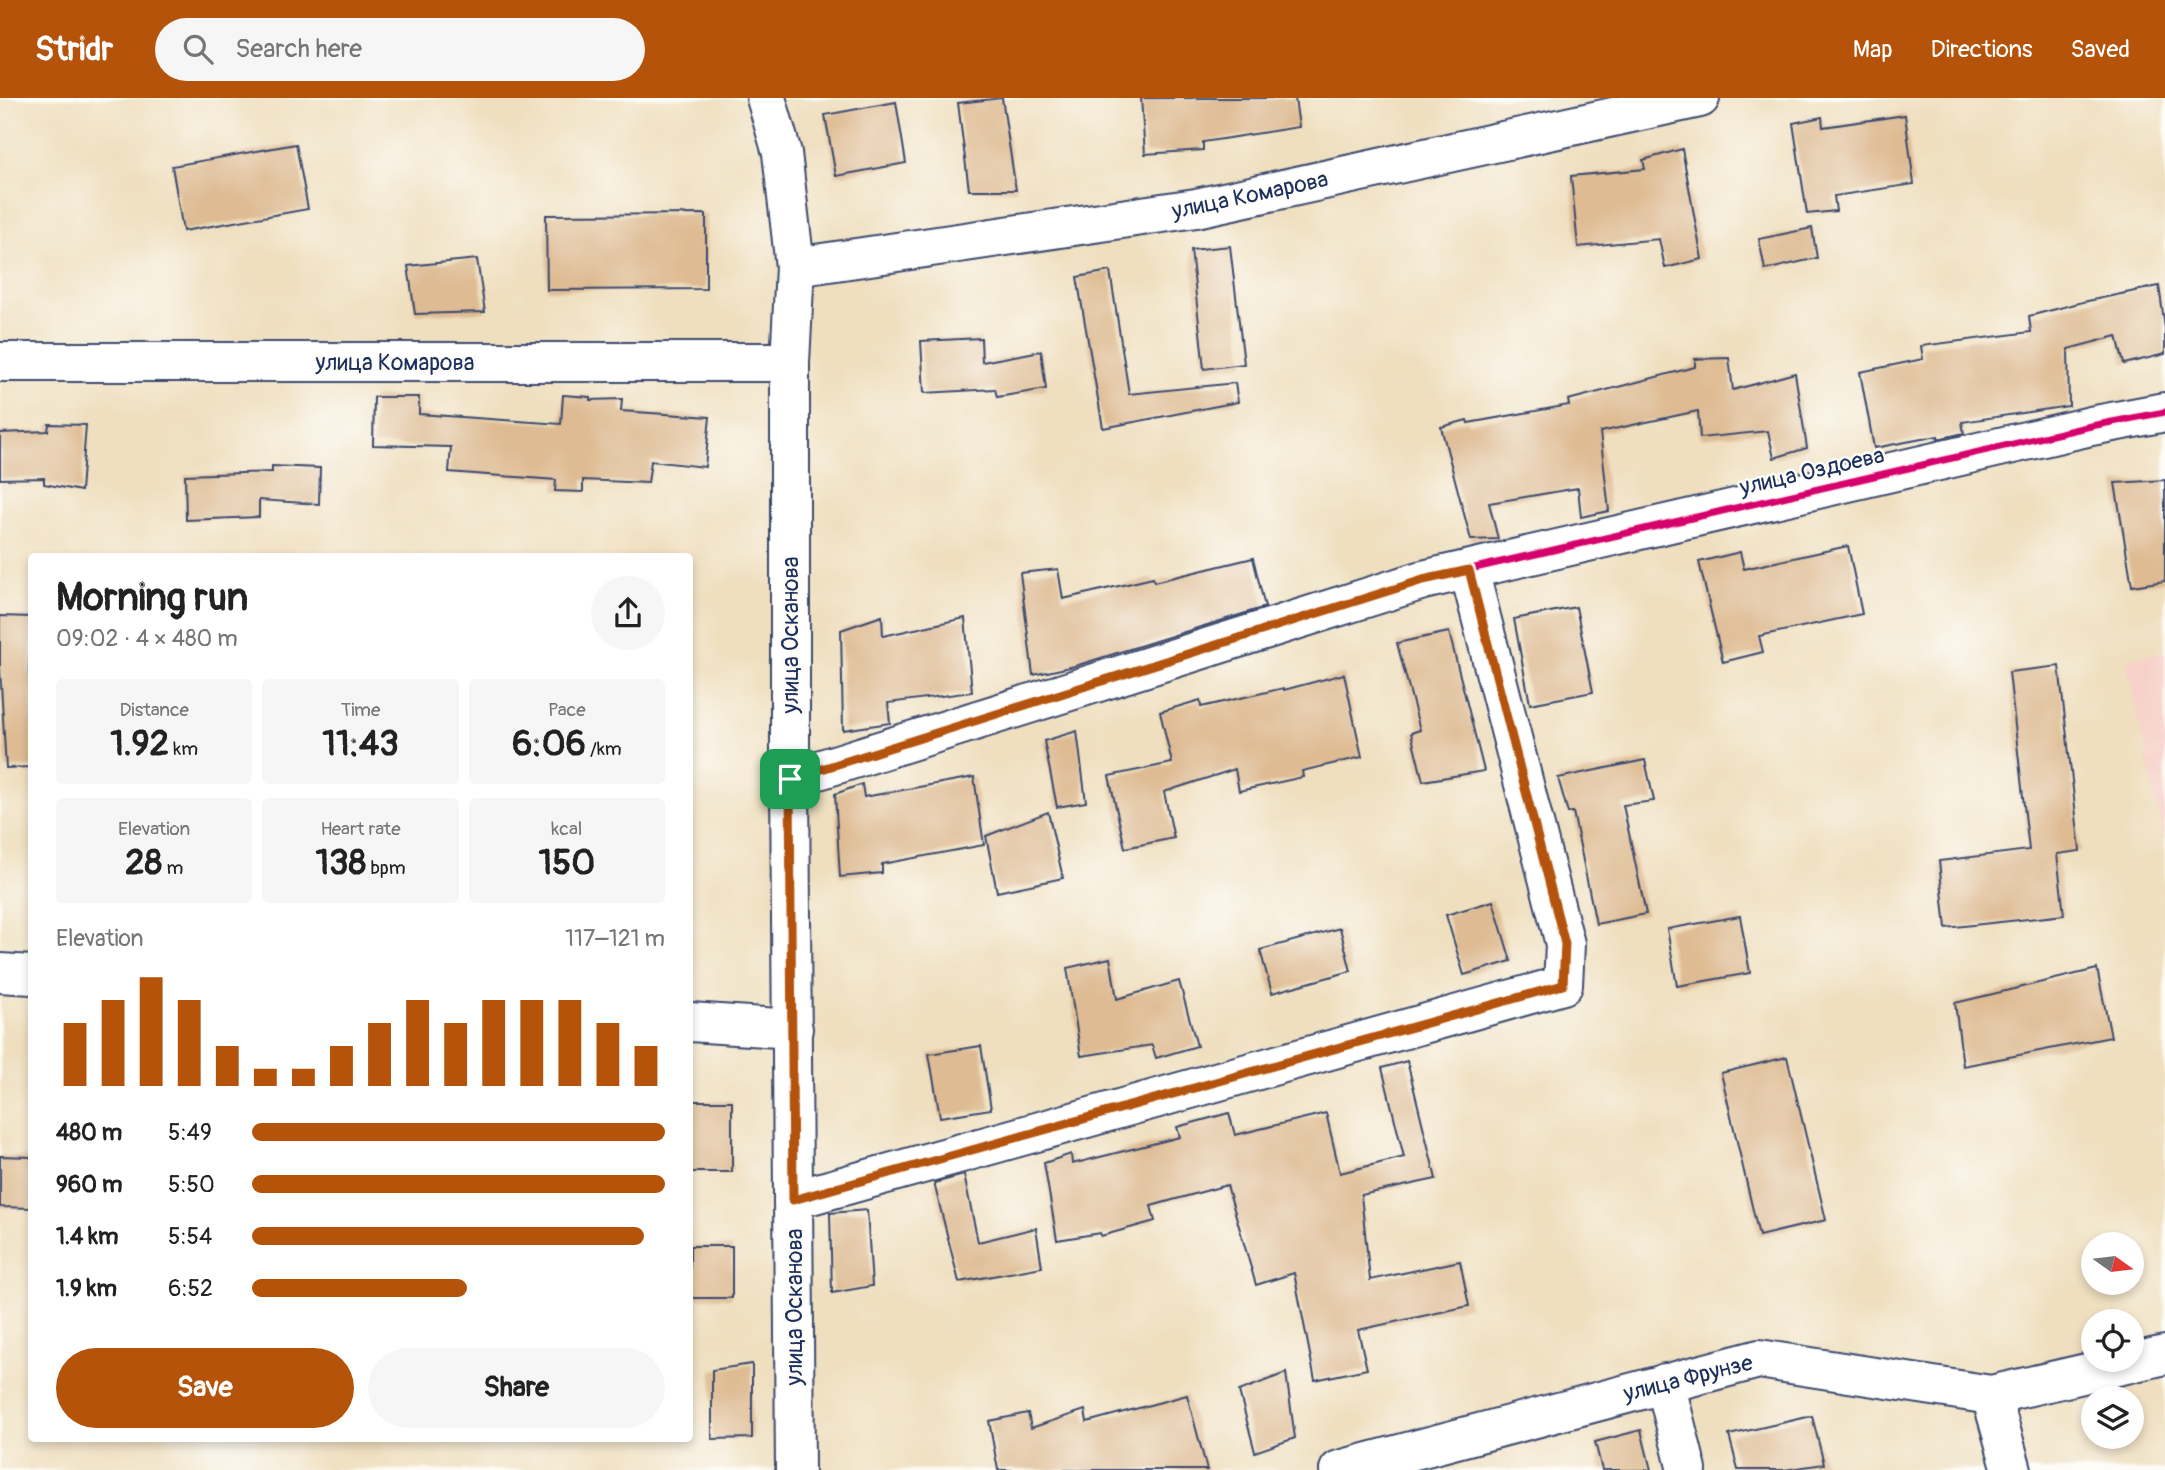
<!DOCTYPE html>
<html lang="en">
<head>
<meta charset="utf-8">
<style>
  :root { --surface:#fff; --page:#f6f6f6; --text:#222; --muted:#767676; --accent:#b45309 }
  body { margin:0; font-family:Pangolin,sans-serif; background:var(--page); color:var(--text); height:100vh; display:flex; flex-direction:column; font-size:26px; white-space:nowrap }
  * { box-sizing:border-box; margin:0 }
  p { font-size:23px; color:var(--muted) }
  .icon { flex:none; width:38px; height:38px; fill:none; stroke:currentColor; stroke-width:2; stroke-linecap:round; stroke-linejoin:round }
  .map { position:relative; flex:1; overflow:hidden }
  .sheet { position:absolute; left:28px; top:455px; width:665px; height:889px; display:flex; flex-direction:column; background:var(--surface); border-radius:7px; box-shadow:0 4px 10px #0003 }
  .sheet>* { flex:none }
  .needle { width:46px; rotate:104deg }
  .controls { position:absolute; left:2081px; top:1134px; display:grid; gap:14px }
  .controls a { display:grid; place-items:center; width:63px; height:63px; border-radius:50%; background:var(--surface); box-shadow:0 4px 10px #0003; font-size:35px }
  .pin { position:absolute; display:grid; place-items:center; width:60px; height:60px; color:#fff; margin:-30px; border-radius:14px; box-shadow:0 4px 10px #0006 }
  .round { display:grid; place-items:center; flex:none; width:74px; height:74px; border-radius:37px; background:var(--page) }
  .headline { display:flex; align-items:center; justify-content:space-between; height:119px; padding:0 28px }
  h1 { font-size:38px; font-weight:800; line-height:52px }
  .stats { display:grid; grid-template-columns:repeat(3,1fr); gap:10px; height:119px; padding:7px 28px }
  .stats div { display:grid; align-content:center; border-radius:7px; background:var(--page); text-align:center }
  .stats b { font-size:35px; font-weight:800 }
  .stats small { font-size:19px; font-weight:400 }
  .stats p { font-size:19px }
  .chart { height:196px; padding:14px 28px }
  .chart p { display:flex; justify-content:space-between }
  .chart svg { width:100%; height:126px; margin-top:7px; stroke:var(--accent); stroke-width:6 }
  .cta { display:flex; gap:14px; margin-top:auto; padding:14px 28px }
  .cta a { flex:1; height:80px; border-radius:42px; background:var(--accent); color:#fff; font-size:28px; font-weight:800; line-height:80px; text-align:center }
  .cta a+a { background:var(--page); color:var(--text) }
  ul { padding:0 28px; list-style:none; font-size:23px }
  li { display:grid; grid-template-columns:112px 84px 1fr; align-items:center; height:52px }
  li i { height:18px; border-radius:9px; background:var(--accent) }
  header { display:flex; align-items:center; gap:42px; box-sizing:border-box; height:98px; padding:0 35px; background:var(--accent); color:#fff }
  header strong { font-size:33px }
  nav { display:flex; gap:38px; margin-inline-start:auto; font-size:24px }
  .search { width:490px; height:63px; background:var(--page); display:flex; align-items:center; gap:18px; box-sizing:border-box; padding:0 24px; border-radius:38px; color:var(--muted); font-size:26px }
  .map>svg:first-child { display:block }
  .built { fill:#f7d1c9 }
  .building { fill:#debb93 }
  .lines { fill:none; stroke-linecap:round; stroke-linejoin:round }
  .minor-casing { stroke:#3b496d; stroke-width:42 }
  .secondary-casing { stroke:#3b496d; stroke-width:42 }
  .minor { stroke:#fff; stroke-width:38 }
  .secondary { stroke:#fff; stroke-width:38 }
  .cycleway-casing { stroke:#fdfcf7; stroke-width:11 }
  .cycleway { stroke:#d6006c; stroke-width:7 }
  .route-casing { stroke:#fff; stroke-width:14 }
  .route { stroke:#b45309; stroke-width:9 }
  .labels { text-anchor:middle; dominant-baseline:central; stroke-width:5; stroke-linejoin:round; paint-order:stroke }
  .street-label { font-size:23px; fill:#1b2f5e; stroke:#fdfcf7 }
</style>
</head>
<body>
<header>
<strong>Stridr</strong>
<div class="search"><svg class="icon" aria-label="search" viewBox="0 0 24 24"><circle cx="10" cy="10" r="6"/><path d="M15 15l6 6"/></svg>Search here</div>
<nav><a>Map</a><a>Directions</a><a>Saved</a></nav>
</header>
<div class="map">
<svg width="2165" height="1372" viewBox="0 0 2165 1372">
  <rect width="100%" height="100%" fill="#fdfcf7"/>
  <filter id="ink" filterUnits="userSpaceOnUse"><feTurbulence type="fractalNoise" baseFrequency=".0143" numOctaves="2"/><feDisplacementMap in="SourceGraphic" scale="14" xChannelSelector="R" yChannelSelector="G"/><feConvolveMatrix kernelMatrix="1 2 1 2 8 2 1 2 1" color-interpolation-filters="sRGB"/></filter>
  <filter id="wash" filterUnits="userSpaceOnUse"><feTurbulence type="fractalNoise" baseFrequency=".00686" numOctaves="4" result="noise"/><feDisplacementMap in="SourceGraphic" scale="28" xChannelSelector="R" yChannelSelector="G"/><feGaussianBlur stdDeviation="1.57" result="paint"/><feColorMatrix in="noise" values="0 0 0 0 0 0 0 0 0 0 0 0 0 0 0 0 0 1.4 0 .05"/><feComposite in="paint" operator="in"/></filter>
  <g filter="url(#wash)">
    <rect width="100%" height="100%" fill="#efdfbf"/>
    <polygon class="built" points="2165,553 2165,748 2126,561"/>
    <g id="blocks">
      <g class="building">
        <polygon points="1002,0 1016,92 969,92 958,5"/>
        <polygon points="1141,0 1295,0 1299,29 1203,44 1203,52 1145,56"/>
        <polygon points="896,4 906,65 836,78 825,17"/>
        <polygon points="1905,17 1914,86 1834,98 1836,113 1807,116 1793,25 1822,19 1823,29"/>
        <polygon points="296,46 308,111 183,133 172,68"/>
        <polygon points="1682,51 1702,161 1665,170 1659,141 1578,149 1571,78 1645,71 1643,62"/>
        <polygon points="706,116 706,191 547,192 546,117"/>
        <polygon points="1812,130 1817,160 1765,172 1759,141"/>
        <polygon points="1230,148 1244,266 1204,271 1191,152"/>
        <polygon points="477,161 485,214 415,216 408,168"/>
        <polygon points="1110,173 1129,296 1235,285 1238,304 1103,330 1077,179"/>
        <polygon points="2159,188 2165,230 2165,256 2124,266 2117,238 2068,251 2069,308 1962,324 1964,335 1938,341 1938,338 1874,350 1860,274 1923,261 1921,248 2031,234 2029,218 2083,204"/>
        <polygon points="981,240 982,264 1041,253 1046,291 997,299 995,291 924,295 921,243"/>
        <polygon points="1729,260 1733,292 1795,275 1807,350 1774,360 1768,333 1700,340 1698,313 1600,334 1609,413 1581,419 1578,390 1489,405 1498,441 1471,442 1441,329 1467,322 1468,325 1569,307 1568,302 1695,269 1695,261"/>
        <polygon points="563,297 590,299 590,302 622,301 621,313 710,319 705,369 651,363 648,385 583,382 583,394 555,393 556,382 449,374 451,349 373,347 374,299 419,299 419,316 561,326"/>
        <polygon points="49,326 86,327 81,393 44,386 44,380 0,381 0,335 48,333"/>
        <polygon points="272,368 320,370 319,406 259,402 259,419 186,422 185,377 272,374"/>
        <polygon points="2165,382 2165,483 2132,488 2115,385"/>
        <polygon points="1848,448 1862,516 1759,538 1763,554 1723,564 1699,464 1740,454 1744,471"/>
        <polygon points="1253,460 1265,509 1075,568 1033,577 1020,475 1058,471 1063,501 1153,480 1154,484"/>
        <polygon points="1576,509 1593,594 1530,606 1514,521"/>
        <polygon points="0,518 31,519 29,577 32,577 32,669 6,670 0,570"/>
        <polygon points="882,518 883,538 965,520 972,594 888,605 890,625 843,632 841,532"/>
        <polygon points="1449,534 1484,673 1423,683 1411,635 1420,632 1397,545"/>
        <polygon points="2059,568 2080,753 2057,756 2064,817 1946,830 1939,763 2029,752 2009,574"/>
        <polygon points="1344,576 1362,659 1302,673 1303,679 1239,693 1235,671 1164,694 1174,740 1125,750 1109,678 1172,665 1160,614 1200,602 1201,609 1284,590 1284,592"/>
        <polygon points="1077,633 1086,704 1057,709 1044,643"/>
        <polygon points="1645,662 1654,703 1623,707 1646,816 1596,826 1573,714 1568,715 1558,680"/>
        <polygon points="974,679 984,747 882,766 882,775 840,779 835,696 862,686 864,699"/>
        <polygon points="1048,714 1063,780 997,794 986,738"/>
        <polygon points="1493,803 1511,863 1464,877 1446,817"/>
        <polygon points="1740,818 1750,875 1677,888 1667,831"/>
        <polygon points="1340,830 1351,873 1272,895 1260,852"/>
        <polygon points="1110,860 1117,901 1179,883 1197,948 1156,960 1152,947 1081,958 1067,870"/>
        <polygon points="2097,871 2111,939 1963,968 1955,905"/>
        <polygon points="981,948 991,1011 940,1019 929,956"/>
        <polygon points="1787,959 1826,1122 1759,1138 1721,975"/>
        <polygon points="1407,963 1436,1081 1361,1097 1370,1182 1460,1163 1469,1208 1358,1232 1367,1271 1315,1282 1294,1175 1256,1187 1227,1087 1151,1108 1155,1123 1101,1138 1100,1135 1057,1142 1044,1065 1071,1056 1072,1066 1180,1039 1177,1029 1229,1015 1235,1037 1326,1015 1340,1075 1404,1059 1382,970"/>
        <rect x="690" y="1003" width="42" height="71"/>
        <polygon points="0,1058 32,1059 32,1110 0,1109"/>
        <polygon points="964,1077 978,1144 1036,1130 1042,1169 959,1184 934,1085"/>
        <polygon points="867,1112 872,1188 832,1195 830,1115"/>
        <rect x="690" y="1148" width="42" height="52"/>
        <polygon points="752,1266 752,1340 712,1341 712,1272"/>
        <polygon points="1286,1275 1295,1340 1255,1354 1239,1293"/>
        <polygon points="1187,1297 1207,1372 998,1372 989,1323 1028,1315 1031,1330 1085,1312 1087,1324"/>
        <polygon points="1812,1318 1824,1366 1784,1372 1738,1372 1729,1337"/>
        <polygon points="1641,1332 1651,1372 1602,1372 1595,1344"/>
      </g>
    </g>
  </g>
  <g filter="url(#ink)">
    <use href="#blocks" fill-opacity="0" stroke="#3b496d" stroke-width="2"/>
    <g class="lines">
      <g class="minor-casing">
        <g id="minor">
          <polyline points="795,169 1196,110 1700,0"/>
          <polyline points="790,681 1423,482 2091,328 2165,314"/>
          <polyline points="0,875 32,877"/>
          <polyline points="690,924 793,931"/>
          <polyline points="793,1102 1563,887 1565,846 1469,472"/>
          <polyline points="1665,1285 1687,1372"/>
          <polyline points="1991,1297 2012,1372"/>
          <polyline points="1339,1372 1759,1261 1991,1297 2165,1257"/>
        </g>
      </g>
      <g class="secondary-casing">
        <g id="secondary">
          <polyline points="766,0 782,55 795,169 790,264 790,681 795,1372"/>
          <polyline points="0,264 790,264"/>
        </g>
      </g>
      <use href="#minor" class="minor"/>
      <use href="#secondary" class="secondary"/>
      <g class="cycleway-casing">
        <g id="cycleway">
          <polyline points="790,681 1423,482 2091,328 2165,314"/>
          <polyline points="793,1102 1563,887 1565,846 1469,472"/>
        </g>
      </g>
      <use href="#cycleway" class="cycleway"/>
    </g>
  </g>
  <g class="lines" filter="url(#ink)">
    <g class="route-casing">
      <polygon id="route" points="1469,472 1565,846 1563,887 793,1102 790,681 1423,482"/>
    </g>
    <use href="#route" class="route"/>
  </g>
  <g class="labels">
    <g class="street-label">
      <text transform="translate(1250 97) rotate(-12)">улица Комарова</text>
      <text x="395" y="264">улица Комарова</text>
      <text transform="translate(1812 373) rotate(-13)">улица Оздоева</text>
      <text transform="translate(790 537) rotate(-90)">улица Осканова</text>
      <text transform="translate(794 1209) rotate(-90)">улица Осканова</text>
      <text transform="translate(1688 1280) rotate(-14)">улица Фрунзе</text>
    </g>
  </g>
</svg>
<div class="controls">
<a><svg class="needle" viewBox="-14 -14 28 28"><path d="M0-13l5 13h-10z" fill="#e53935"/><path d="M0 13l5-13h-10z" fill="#767676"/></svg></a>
<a><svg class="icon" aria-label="locate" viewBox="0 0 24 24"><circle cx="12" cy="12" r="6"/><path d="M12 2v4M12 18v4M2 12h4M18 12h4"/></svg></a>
<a><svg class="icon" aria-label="layers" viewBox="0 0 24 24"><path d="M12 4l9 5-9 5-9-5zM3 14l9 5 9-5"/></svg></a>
</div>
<div class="pin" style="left:790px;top:681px;background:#1e9e55"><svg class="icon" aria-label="arrive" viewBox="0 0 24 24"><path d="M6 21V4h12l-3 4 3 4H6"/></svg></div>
<section class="sheet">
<div class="headline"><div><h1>Morning run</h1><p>09:02 · 4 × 480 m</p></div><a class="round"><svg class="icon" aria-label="share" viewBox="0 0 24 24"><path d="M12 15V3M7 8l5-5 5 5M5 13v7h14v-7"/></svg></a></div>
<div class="stats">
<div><p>Distance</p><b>1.92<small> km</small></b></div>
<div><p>Time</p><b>11:43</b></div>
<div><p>Pace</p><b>6:06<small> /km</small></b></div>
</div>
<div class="stats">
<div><p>Elevation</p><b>28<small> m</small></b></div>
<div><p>Heart rate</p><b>138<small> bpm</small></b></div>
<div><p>kcal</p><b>150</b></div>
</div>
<div class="chart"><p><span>Elevation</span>117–121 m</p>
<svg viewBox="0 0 160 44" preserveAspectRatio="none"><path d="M5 44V22M15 44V14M25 44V6M35 44V14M45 44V30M55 44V38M65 44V38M75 44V30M85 44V22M95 44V14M105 44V22M115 44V14M125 44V14M135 44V14M145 44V22M155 44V30"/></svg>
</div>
<ul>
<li><b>480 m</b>5:49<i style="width:100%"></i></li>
<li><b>960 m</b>5:50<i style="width:100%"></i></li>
<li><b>1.4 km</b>5:54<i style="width:95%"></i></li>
<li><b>1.9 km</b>6:52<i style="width:52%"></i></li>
</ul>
<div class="cta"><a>Save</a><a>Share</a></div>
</section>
</div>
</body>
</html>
